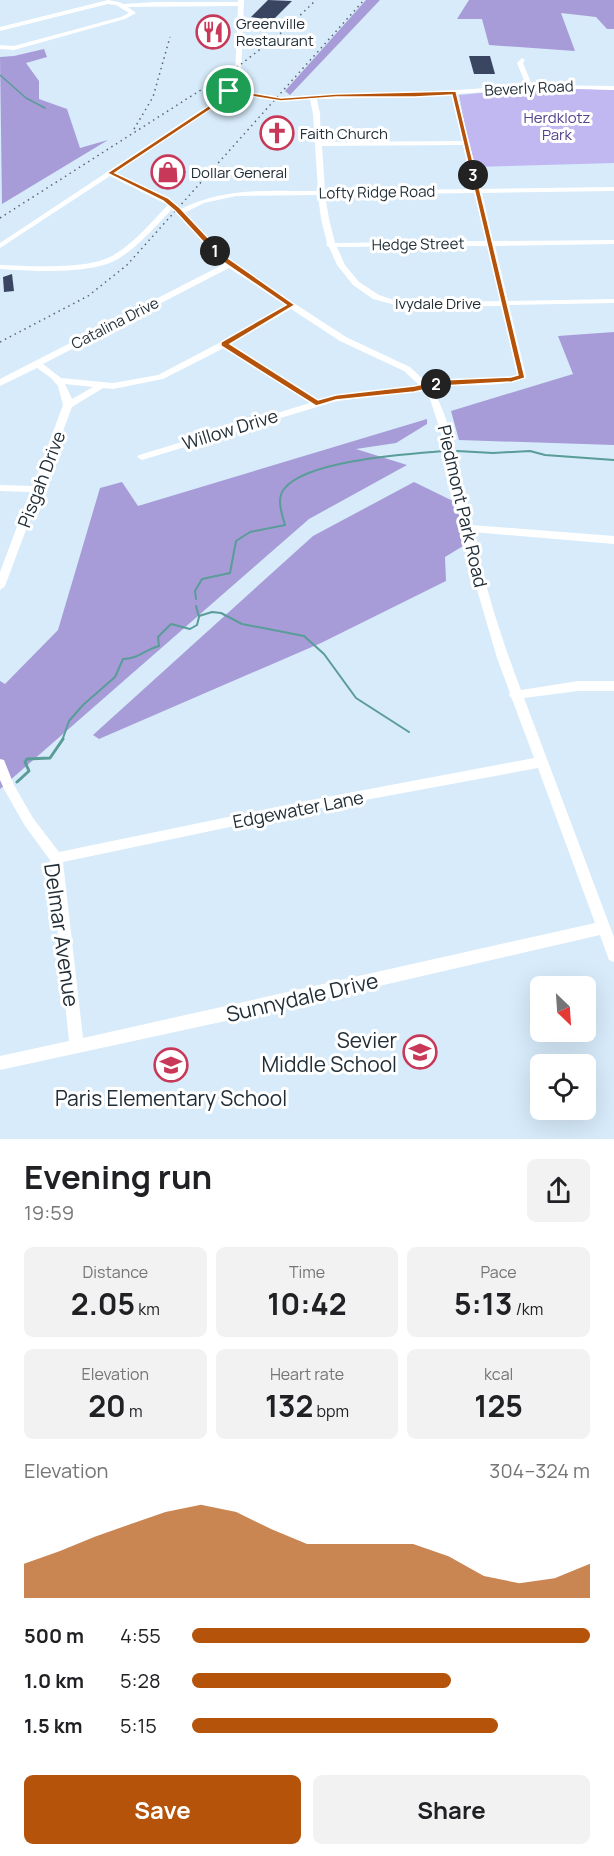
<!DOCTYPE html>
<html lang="en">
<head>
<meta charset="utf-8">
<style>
  :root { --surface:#fff; --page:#f2f2f2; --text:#202124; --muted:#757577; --accent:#b45309 }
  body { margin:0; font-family:Manrope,sans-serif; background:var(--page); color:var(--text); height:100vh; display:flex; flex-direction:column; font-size:22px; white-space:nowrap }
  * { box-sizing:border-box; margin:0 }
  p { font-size:20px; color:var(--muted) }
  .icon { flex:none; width:33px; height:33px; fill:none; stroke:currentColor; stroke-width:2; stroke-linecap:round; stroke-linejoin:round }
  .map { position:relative; height:1139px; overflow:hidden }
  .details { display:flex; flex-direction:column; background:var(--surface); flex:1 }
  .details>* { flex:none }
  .needle { width:39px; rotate:155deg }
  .controls { position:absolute; left:530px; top:976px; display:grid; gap:12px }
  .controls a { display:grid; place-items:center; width:66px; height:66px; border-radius:9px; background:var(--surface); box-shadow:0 6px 24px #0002; font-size:30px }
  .pin { position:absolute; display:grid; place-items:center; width:51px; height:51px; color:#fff; margin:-26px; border:3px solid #fff; border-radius:50%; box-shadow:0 2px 6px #0007 }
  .km { position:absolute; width:30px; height:30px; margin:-15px; border-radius:50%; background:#222; color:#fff; font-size:16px; line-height:30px; text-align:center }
  .round { display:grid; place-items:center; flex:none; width:63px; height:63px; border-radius:9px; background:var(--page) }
  .headline { display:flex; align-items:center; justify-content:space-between; height:102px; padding:0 24px }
  h1 { font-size:33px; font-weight:700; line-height:45px }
  .stats { display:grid; grid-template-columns:repeat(3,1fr); gap:9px; height:102px; padding:6px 24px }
  .stats div { display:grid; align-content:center; border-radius:9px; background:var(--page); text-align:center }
  .stats b { font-size:30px; font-weight:700 }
  .stats small { font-size:16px; font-weight:400 }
  .stats p { font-size:16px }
  .chart { height:168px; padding:12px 24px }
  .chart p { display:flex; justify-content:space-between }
  .chart svg { width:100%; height:108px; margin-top:6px; fill:var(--accent); opacity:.7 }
  .primary-button { display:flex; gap:12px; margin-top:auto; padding:12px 24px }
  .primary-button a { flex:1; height:69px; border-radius:9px; background:var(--accent); color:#fff; font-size:24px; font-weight:700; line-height:69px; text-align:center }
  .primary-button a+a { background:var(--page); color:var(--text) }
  ul { padding:0 24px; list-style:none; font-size:20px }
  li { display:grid; grid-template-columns:96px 72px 1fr; align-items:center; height:45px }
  li i { height:15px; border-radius:8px; background:var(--accent) }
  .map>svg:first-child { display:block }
  .green { fill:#c1b7f1 }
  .forest { fill:#a79cd8 }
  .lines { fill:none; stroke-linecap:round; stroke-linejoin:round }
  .stream-far2 { stroke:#5a9c98; stroke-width:1.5 }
  .stream-far1 { stroke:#5a9c98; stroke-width:2 }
  .stream { stroke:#5a9c98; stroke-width:3 }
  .building { fill:#3a4661 }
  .minor { fill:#fff; fill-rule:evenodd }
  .rail { stroke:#576671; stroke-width:1.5; stroke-dasharray:1.5 4; stroke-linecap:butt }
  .route { fill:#b45309; stroke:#fff; stroke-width:1.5; fill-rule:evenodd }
  .labels { text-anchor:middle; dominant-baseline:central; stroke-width:6; stroke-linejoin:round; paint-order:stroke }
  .far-poi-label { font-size:15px; fill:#212e37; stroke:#fff; text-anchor:start }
  .far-street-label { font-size:15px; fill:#212e37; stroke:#fff }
  .far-park-label { font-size:15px; fill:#55428c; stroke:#fff }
  .street-label { font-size:18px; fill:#212e37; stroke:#fff }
  .near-street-label { font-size:21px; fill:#212e37; stroke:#fff }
  .near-poi-label { font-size:21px; fill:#212e37; stroke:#fff; text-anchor:end }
</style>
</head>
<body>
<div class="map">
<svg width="614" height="1139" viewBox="0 0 614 1139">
  <rect width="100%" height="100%" fill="#d7ebfa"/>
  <polygon class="green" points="544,87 614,90 614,163 473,167 459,95"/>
  <g class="forest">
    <polygon points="366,0 380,0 290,95 285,91"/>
    <polygon points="469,0 614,0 614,29 607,29 596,17 561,13 575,51 489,45 482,19 457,19"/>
    <polygon points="44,49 47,57 26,63 39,81 39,99 67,109 80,148 108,140 2,204 0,57 14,56"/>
    <polygon points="614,332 614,445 459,440 451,411 573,374 558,336"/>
    <polygon points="427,419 427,424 396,443 356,449 407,465 309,519 0,789 0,681 5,684 58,630 100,488 122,482 138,506"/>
    <polygon points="414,482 457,503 468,543 445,557 446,581 321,643 99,739 93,735 313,536"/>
  </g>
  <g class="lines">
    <polyline class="stream-far2" points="0,75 26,98 45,108"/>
    <g class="stream-far1">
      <polyline points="457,451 493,453 530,451 545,455 614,460"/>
      <path d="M196 599 195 591 202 579 230 573 236 541 250 532 285 525C282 514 276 499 284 489 306 460 408 454 444 451"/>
      <polyline points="199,616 212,612 221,613 242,624 304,636 324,654 356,698 409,732"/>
      <path d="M62 741 69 721 83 705 115 677 123 659C138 659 144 650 159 646L158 637 171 624 190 629 197 625 199 617 196 606"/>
    </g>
    <polyline class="stream" points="17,782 29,771 25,762 27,759 50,758 63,739"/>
  </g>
  <g class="building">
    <polygon points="268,0 292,1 273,20 251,17"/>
    <polygon points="469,56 490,56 495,74 474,74"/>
    <polygon points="161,164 186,172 176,180 151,171"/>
    <polygon points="12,274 14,291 4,292 3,277"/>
  </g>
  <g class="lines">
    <path class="minor" d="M108 0 119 2 123 4 156 2H238V0H244L241 74 233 90 281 97 353 93H415L526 85 517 63 522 58 525 60 523 63 532 85 614 86V90L541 88 457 94 481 189 614 187V191L482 193 493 241 614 240V244L495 246 508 301 614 299V303L509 305 526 376 525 378C496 390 461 382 431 388 453 419 462 486 471 525L614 536V544L473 532C485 586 501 638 521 690L578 681H614V691H578L524 698 614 937V962L609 960 600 935 267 1012 0 1070V1056L69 1041 50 860 25 826 5 791 0 780V759L4 760 14 785 33 818 59 852 311 800 534 758 512 699 509 695 510 693 497 658 471 569 440 430 430 399 423 390 337 401 142 460 137 457 139 455 310 403 224 348 163 379 113 389 103 388 72 407 5 586 0 590V572L30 492 0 491V485L33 486 63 405 58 386 51 378 37 368 0 386V379L224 264 172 209C156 226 139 246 118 259 90 275 32 271 0 269V265C30 266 86 270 112 256 134 244 151 222 168 205L110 176 0 248V243L222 96 231 84 235 74 238 6 128 7 136 13 125 19 14 50 0 49V45L14 46 121 17 129 13 116 5 108 4 0 31V27ZM230 93 281 101 310 99 313 114 318 191C270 191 224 187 181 209L169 198 115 173 226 98ZM451 94 462 141 321 142 320 114 317 99 415 97ZM463 145 473 189 325 191 322 146ZM474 193 486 241 335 243 329 219 325 195ZM318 195 321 219 327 243 326 245 329 247 337 265 353 285 373 299 403 307 501 306 517 375 511 377 442 380 427 383 410 367 346 337 243 270 225 256 184 213 204 203 236 196ZM487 246 500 301 403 303 379 295 359 282 345 265 337 247ZM229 268 285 305 221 342 158 375 113 383 61 378 43 364ZM291 309 340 341 404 371 419 385 336 395 318 400 230 344ZM65 384 93 387 72 399ZM538 768 595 923 83 1038 63 862 311 810Z"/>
    <g class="rail">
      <polyline points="134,129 153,97 170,37"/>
      <polyline points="0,218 240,65 286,29 316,0"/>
      <polyline points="0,342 88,296 127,265 364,0"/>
    </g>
  </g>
  <path class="route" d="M229 89 281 98 336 94 456 91 525 378 512 382 442 386 414 392 336 400 316 406 221 346V342L286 305 219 259 175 211 163 201 107 173 213 103ZM230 93 281 101 336 97H415L452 95 518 375 511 377 442 380 414 386 336 395 318 400 230 344 295 305 225 256 180 208 168 198 115 173 217 105Z"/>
  <defs>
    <g id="restaurant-ring" transform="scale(1.725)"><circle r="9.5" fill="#fff" stroke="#c83858" stroke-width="1.5"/><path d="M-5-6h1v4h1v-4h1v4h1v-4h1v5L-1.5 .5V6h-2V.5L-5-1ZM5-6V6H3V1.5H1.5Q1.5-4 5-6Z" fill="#c83858"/></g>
    <g id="church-ring" transform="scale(1.725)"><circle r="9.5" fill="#fff" stroke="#c83858" stroke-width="1.5"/><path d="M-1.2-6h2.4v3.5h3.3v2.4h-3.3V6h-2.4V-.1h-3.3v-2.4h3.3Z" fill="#c83858"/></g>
    <g id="shop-ring" transform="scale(1.725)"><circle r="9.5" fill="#fff" stroke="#c83858" stroke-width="1.5"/><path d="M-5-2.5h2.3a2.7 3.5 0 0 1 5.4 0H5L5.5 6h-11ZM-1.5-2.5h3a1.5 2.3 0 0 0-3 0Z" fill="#c83858"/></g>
    <g id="school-ring" transform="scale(1.725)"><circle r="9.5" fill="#fff" stroke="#c83858" stroke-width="1.5"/><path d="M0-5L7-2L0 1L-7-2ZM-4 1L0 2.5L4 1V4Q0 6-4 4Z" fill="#c83858"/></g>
  </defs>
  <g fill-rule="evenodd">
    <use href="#restaurant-ring" x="213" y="32"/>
    <use href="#church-ring" x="277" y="133"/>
    <use href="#shop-ring" x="168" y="172"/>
    <use href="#school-ring" x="420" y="1052"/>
    <use href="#school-ring" x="171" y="1065"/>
  </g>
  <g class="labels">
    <g class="far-poi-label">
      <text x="236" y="23">Greenville<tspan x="236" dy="17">Restaurant</tspan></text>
      <text x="300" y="133">Faith Church</text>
      <text x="191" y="172">Dollar General</text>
    </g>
    <g class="far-street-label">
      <text transform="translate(529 88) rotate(-3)">Beverly Road</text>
      <text transform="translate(377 192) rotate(-1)">Lofty Ridge Road</text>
      <text transform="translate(418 244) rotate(-1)">Hedge Street</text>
      <text x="438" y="303">Ivydale Drive</text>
      <text transform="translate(115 323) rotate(-27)">Catalina Drive</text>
    </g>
    <g class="far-park-label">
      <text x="557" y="117">Herdklotz<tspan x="557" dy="17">Park</tspan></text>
    </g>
    <g class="street-label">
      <text transform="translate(230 429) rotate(-17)">Willow Drive</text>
      <text transform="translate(41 479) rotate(-69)">Pisgah Drive</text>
      <text transform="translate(463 506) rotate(77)">Piedmont Park Road</text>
      <text transform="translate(298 809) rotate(-11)">Edgewater Lane</text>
    </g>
    <g class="near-street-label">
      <text transform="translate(62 935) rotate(82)">Delmar Avenue</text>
      <text transform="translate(302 997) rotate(-13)">Sunnydale Drive</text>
    </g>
    <g class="near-poi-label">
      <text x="397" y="1040">Sevier<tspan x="397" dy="24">Middle School</tspan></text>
      <text x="171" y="1098" text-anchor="middle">Paris Elementary School</text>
    </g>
  </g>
</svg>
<div class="controls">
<a><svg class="needle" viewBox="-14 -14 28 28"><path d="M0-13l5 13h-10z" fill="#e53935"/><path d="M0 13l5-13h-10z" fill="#757577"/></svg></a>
<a><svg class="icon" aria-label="locate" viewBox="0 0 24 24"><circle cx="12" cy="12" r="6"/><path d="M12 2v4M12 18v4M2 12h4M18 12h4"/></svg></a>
</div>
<div class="pin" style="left:229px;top:91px;background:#1e9e55"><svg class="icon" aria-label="arrive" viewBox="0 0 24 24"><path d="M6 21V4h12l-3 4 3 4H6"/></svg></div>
<b class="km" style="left:215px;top:251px">1</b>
<b class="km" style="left:436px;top:384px">2</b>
<b class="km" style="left:473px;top:175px">3</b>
</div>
<section class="details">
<div class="headline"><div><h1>Evening run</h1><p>19:59</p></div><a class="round"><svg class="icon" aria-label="share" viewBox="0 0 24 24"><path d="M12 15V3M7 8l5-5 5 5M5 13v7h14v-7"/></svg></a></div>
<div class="stats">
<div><p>Distance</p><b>2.05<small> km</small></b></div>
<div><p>Time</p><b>10:42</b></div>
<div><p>Pace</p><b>5:13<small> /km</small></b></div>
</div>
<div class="stats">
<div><p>Elevation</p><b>20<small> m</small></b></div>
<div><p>Heart rate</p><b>132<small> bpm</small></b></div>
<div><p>kcal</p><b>125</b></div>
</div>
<div class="chart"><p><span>Elevation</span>304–324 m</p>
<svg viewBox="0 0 160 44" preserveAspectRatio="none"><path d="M0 44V30L10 25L20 19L30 14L40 9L50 6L60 9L70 16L80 22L90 22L100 22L110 22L120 27L130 35L140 38L150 36L160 30V44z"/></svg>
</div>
<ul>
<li><b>500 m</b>4:55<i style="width:100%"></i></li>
<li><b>1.0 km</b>5:28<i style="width:65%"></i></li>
<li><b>1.5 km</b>5:15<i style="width:77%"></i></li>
</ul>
<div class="primary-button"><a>Save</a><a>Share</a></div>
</section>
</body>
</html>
